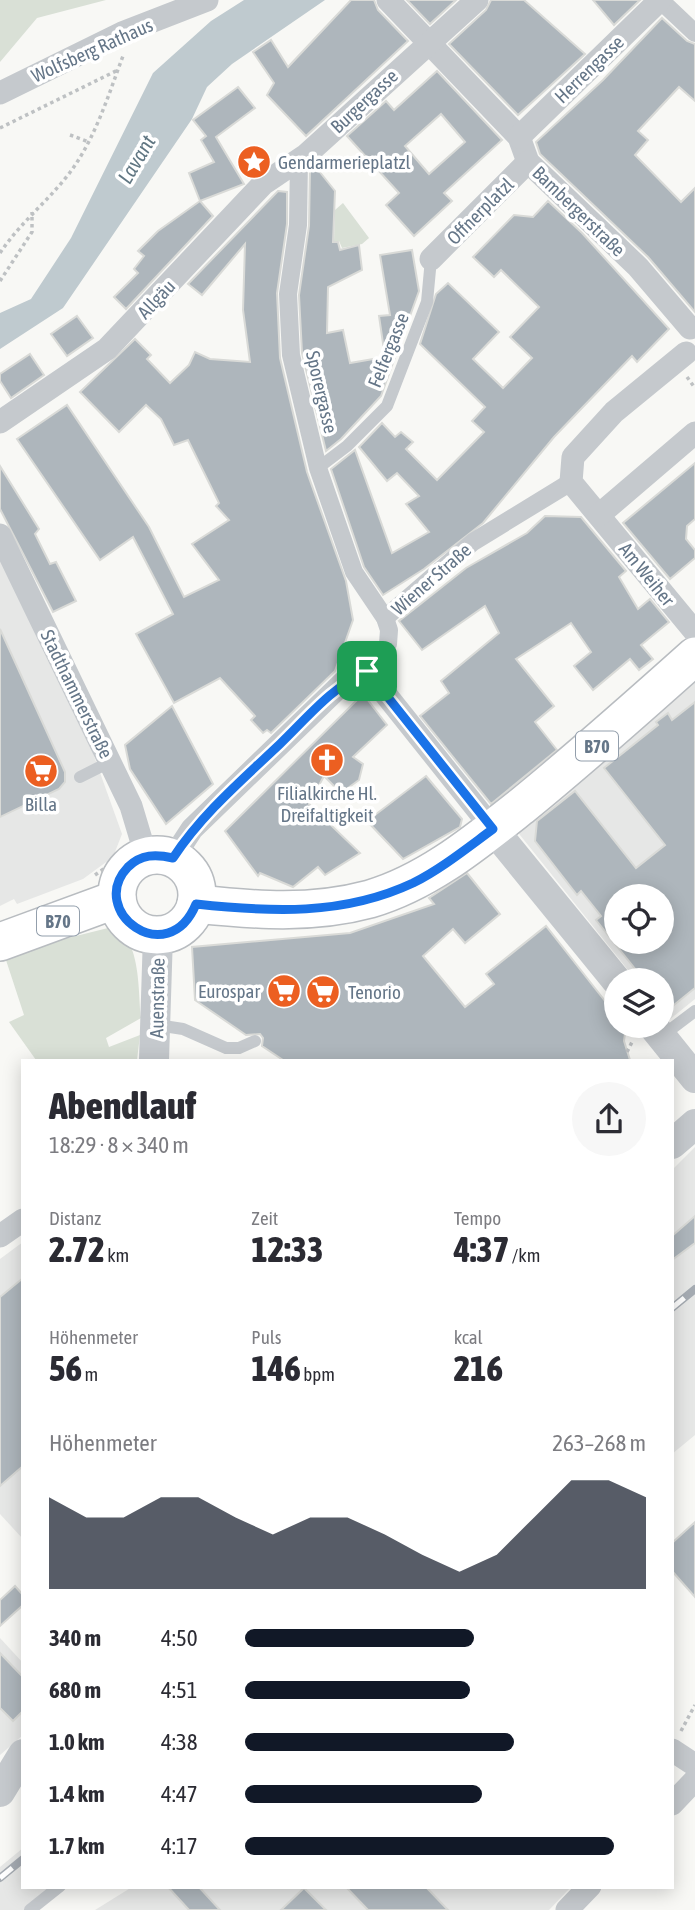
<!DOCTYPE html>
<html lang="de">
<head>
<meta charset="utf-8">
<style>
  :root { --surface:#fff; --page:#f7f7f7; --text:#2b2b33; --muted:#7c7c81; --accent:#111827 }
  body { margin:0; font-family:"Asap Condensed",sans-serif; background:var(--page); color:var(--text); height:100vh; display:flex; flex-direction:column; font-size:26px; white-space:nowrap }
  * { box-sizing:border-box; margin:0 }
  p { font-size:23px; color:var(--muted) }
  .icon { flex:none; width:38px; height:38px; fill:none; stroke:currentColor; stroke-width:2; stroke-linecap:round; stroke-linejoin:round }
  .map { position:relative; flex:1; overflow:hidden }
  .panel { position:absolute; left:21px; top:1059px; width:653px; height:830px; display:flex; flex-direction:column; background:var(--surface); border-radius:0px; box-shadow:0 4px 18px #0003 }
  .panel>* { flex:none }
  .fabs { position:absolute; left:604px; top:884px; display:grid; gap:14px }
  .fabs a { display:grid; place-items:center; width:70px; height:70px; border-radius:50%; background:var(--surface); box-shadow:0 4px 18px #0003; font-size:35px }
  .pin { position:absolute; display:grid; place-items:center; width:60px; height:60px; color:#fff; margin:-30px; border-radius:14px; box-shadow:0 4px 10px #0006 }
  .round { display:grid; place-items:center; flex:none; width:74px; height:74px; border-radius:37px; background:var(--page) }
  .summary { display:flex; align-items:center; justify-content:space-between; height:119px; padding:0 28px }
  h1 { font-size:38px; font-weight:800; line-height:52px }
  .stats { display:grid; grid-template-columns:repeat(3,1fr); gap:10px; height:119px; padding:7px 28px }
  .stats div { display:grid; align-content:center }
  .stats b { font-size:35px; font-weight:800 }
  .stats small { font-size:19px; font-weight:400 }
  .stats p { font-size:19px }
  .chart { height:196px; padding:14px 28px }
  .chart p { display:flex; justify-content:space-between }
  .chart svg { width:100%; height:126px; margin-top:7px; fill:var(--accent); opacity:.7 }
  ul { padding:0 28px; list-style:none; font-size:23px }
  li { display:grid; grid-template-columns:112px 84px 1fr; align-items:center; height:52px }
  li i { height:18px; border-radius:9px; background:var(--accent) }
  .map>svg:first-child { display:block }
  .built { fill:#e6e7e6; fill-rule:evenodd }
  .green { fill:#d9e0d6 }
  .water { fill:#bfcacf }
  .building { fill:#aeb6bc; stroke:#d9dad7; stroke-width:2; fill-rule:evenodd }
  .lines { fill:none; stroke-linecap:round; stroke-linejoin:round }
  .primary-casing { stroke:#b8bcc0; stroke-width:40 }
  .path { stroke:#bec1c3; stroke-width:3.5; stroke-dasharray:3.5 3.5; stroke-linecap:butt }
  .service { stroke:#c5c9cd; stroke-width:12 }
  .pedestrian { stroke:#c5c9cd; stroke-width:18 }
  .minor { stroke:#c5c9cd; stroke-width:23 }
  .tertiary { stroke:#c5c9cd; stroke-width:30 }
  .primary { stroke:#fff; stroke-width:37 }
  .rail-casing { stroke:#a5abb2; stroke-width:8 }
  .rail { stroke:#fff; stroke-width:5; stroke-dasharray:16; stroke-linecap:butt }
  .route-casing { stroke:#fff; stroke-width:14 }
  .route { stroke:#1a73e8; stroke-width:9 }
  .labels { text-anchor:middle; dominant-baseline:central; stroke-width:7; stroke-linejoin:round; paint-order:stroke }
  .shield { fill:#fff; stroke:#939fac; stroke-width:2 }
  .shield-label { font-size:18px; font-weight:bold; fill:#657688 }
  .street-label { font-size:19px; fill:#657688; stroke:#fff }
  .poi-label { font-size:19px; fill:#657688; stroke:#fff; text-anchor:start }
  .water-label { font-size:21px; font-style:italic; fill:#617783; stroke:#fff }
</style>
</head>
<body>
<div class="map">
<svg width="695" height="1910" viewBox="0 0 695 1910">
  <rect width="100%" height="100%" fill="#f8f8f5"/>
  <g class="built">
    <polygon points="0,560 89,742 122,834 113,857 83,879 17,904 14,899 0,906"/>
    <path d="M695 679V999L669 1020 662 1011V980H636L516 830ZM616 896H662V942H616Z"/>
    <polygon points="695,1147 695,1435 672,1454 672,1170"/>
    <polygon points="23,1242 23,1539 0,1514 0,1259"/>
    <polygon points="0,1638 23,1663 23,1735 0,1755"/>
    <polygon points="23,1848 23,1886 68,1887 37,1910 0,1910 0,1867"/>
    <polygon points="132,1887 571,1887 549,1910 95,1910"/>
  </g>
  <g class="green">
    <polygon points="0,0 106,0 37,18 0,62"/>
    <polygon points="343,203 369,238 362,244 342,248 339,241 334,241 335,210"/>
    <path d="M108 928C142 930 138 994 141 1018L106 1038 109 1047 140 1035 137 1060H36L9 1022 24 1015 4 954Z"/>
  </g>
  <polygon class="water" points="244,0 325,0 232,64 207,87 192,119 63,308 0,349 0,313 31,299 71,238 153,73 211,21"/>
  <g class="building">
    <polygon points="351,0 374,0 378,10 408,41 306,136 267,95 274,83 253,52 271,40 288,67"/>
    <polygon points="407,0 456,0 430,24"/>
    <polygon points="491,0 524,0 585,54 518,115 449,44 486,10"/>
    <polygon points="593,0 640,0 614,25"/>
    <polygon points="662,18 687,41 695,44 695,101 679,87 638,131 648,140 635,155 681,202 695,188 695,312 648,257 540,154 536,142 603,80"/>
    <path d="M437 71 502 140 444 193 452 201 414 236 386 205 399 193 347 136 386 101 394 110ZM441 114 465 142 429 174 405 146Z"/>
    <polygon points="238,87 255,108 216,137 244,184 200,201 189,173 214,162 201,140 206,136 193,120"/>
    <polygon points="315,166 335,191 333,242 338,242 340,250 359,245 362,270 328,287 327,333 343,330 350,363 385,357 379,316 390,315 380,255 412,250 419,291 381,396 341,439 326,451 302,353 299,295 309,226 310,169"/>
    <polygon points="278,191 287,192 287,224 277,293 280,358 307,472 346,581 353,620 335,671 271,733 267,730 263,733 251,720 255,716 220,678 174,703 136,634 173,614 133,537 100,560 17,439 67,405 149,527 184,597 219,580 192,544 229,520 216,506 219,503 188,440 174,445 161,419 146,405 119,432 80,392 135,339 151,355 147,359 170,383 189,365 195,352 210,359 250,362 243,310 245,244 202,295 188,284"/>
    <polygon points="200,201 213,216 126,309 114,297 138,273 134,269 144,256 138,251 158,231"/>
    <polygon points="548,201 582,233 669,329 637,362 632,356 554,437 483,523 424,569 383,595 364,567 331,469 355,450 392,553 429,532 406,504 419,496 397,473 387,481 359,447 382,423 395,437 401,432 413,442 406,449 437,480 484,432 472,421 485,407 420,344 436,294 448,283 499,332 473,359 503,388 532,358 510,337 539,307 501,270 494,277 473,257 514,215 533,217"/>
    <polygon points="77,316 93,338 67,356 51,334"/>
    <polygon points="30,354 44,375 11,398 0,381 0,374"/>
    <polygon points="695,463 695,519 687,526 686,539 695,550 695,558 670,579 623,523"/>
    <polygon points="0,466 39,529 35,534 50,564 56,562 76,601 53,612 0,509"/>
    <polygon points="545,516 581,517 626,571 619,577 638,609 650,599 669,622 641,645 653,659 639,670 630,659 593,690 574,666 591,652 571,623 516,659 554,706 535,722 557,750 491,804 420,716 449,693 441,681 499,633 485,606 422,650 399,621 466,568 527,533"/>
    <polygon points="0,629 65,772 65,782 59,789 0,817"/>
    <polygon points="367,699 387,725 353,757 363,764 359,780 341,793 324,776 309,804 360,853 325,875 318,867 293,887 260,873 258,876 225,831 357,700"/>
    <path d="M695 702V988L664 1013 662 980H644L596 920 601 916 581 891 577 895 535 841 537 821 575 791 636 868 665 845 604 768 658 725 656 722 668 713 672 720ZM616 896H662V942H616Z"/>
    <polygon points="172,706 213,784 166,824 130,769 125,745"/>
    <polygon points="426,776 462,819 460,827 403,859 367,821"/>
    <polygon points="467,873 500,914 465,943 453,929 423,956 465,1007 494,984 486,974 546,926 616,1015 616,1026 626,1026 624,1041 630,1060 283,1060 262,1046 263,1038 260,1034 246,1035 195,1000 192,947 350,933 434,904 429,898"/>
    <polygon points="695,1216 695,1243 672,1260 672,1236"/>
    <polygon points="23,1278 23,1466 0,1486 0,1297"/>
    <polygon points="695,1522 695,1597 672,1571 672,1543"/>
    <polygon points="15,1586 23,1595 23,1605 0,1626 0,1600"/>
    <polygon points="0,1653 23,1677 23,1711 13,1721 0,1708"/>
    <polygon points="167,1886 198,1886 220,1910 189,1910"/>
    <polygon points="345,1886 425,1886 448,1910 368,1910"/>
    <polygon points="304,1888 326,1910 281,1910"/>
  </g>
  <g class="lines">
    <g class="primary-casing">
      <g id="primary">
        <circle cx="157" cy="895" r="40"/>
        <path d="M196 904C255 910 311 915 370 899 428 882 476 842 523 805 582 757 638 707 695 656"/>
        <polyline points="0,942 117,899"/>
      </g>
    </g>
    <g class="path">
      <polyline points="0,128 118,70"/>
      <polyline points="70,135 89,142"/>
      <path d="M0 253C20 223 46 203 68 175 95 140 108 96 123 56"/>
      <polyline points="0,281 32,232 32,212"/>
      <polyline points="687,377 695,388"/>
      <polyline points="95,875 115,861 121,849"/>
      <polyline points="183,943 196,933"/>
      <polyline points="627,1052 633,1040"/>
      <polyline points="681,1731 695,1705"/>
    </g>
    <g class="service">
      <polyline points="318,468 347,446 387,406 427,302 431,259"/>
      <polyline points="80,777 110,762"/>
      <polyline points="157,1025 183,1029 226,1048 239,1048 255,1041"/>
      <polyline points="662,1036 695,1011"/>
      <polyline points="30,1910 60,1886"/>
    </g>
    <g class="pedestrian">
      <polyline points="660,0 695,33"/>
      <polyline points="299,160 298,225 288,294 291,355 318,468 354,572 385,618 389,630 388,644 367,671"/>
      <polyline points="385,618 473,542 571,482"/>
    </g>
    <g class="minor">
      <polyline points="388,0 519,137 528,162 638,267 690,328"/>
      <polyline points="0,93 122,33 207,0"/>
      <polyline points="519,137 660,0"/>
      <polyline points="431,259 528,162"/>
      <polyline points="686,353 614,412 573,457 571,482 695,632"/>
      <polyline points="0,422 107,349 263,184 306,155 477,0"/>
      <polyline points="599,515 695,433"/>
      <polyline points="0,535 131,806 146,856"/>
      <polyline points="173,858 192,829 345,681 367,671 493,829"/>
      <polyline points="0,1236 23,1220"/>
      <polyline points="672,1750 695,1765"/>
      <polyline points="672,1804 695,1780"/>
      <polyline points="567,1910 590,1886"/>
    </g>
    <g class="tertiary">
      <polyline points="493,829 616,980"/>
      <polyline points="653,1026 695,1078"/>
      <polyline points="154,1060 158,935"/>
      <polyline points="672,1144 695,1124"/>
      <polyline points="0,1792 23,1754"/>
    </g>
    <use href="#primary" class="primary"/>
    <g class="rail-casing">
      <g id="rail">
        <polyline points="672,1308 695,1289"/>
        <polyline points="0,1878 23,1859"/>
      </g>
    </g>
    <use href="#rail" class="rail"/>
  </g>
  <g class="lines">
    <g class="route-casing">
      <path id="route" d="M367 671 493 829C467 848 441 869 413 883 343 916 270 912 196 904 168 972 86 911 128 867 141 854 156 854 173 858 202 814 242 780 280 744 307 718 332 687 367 671Z"/>
    </g>
    <use href="#route" class="route"/>
  </g>
  <defs>
    <g id="sight-disc" transform="scale(1.75)"><circle r="9.5" fill="#ec5f21" stroke="#fff"/><path d="M0-6L1.8-2.2L6-1.7L2.9 1.2L3.7 5.4L0 3.3L-3.7 5.4L-2.9 1.2L-6-1.7L-1.8-2.2Z" fill="#fff"/></g>
    <g id="church-disc" transform="scale(1.75)"><circle r="9.5" fill="#ec5f21" stroke="#fff"/><path d="M-1.2-6h2.4v3.5h3.3v2.4h-3.3V6h-2.4V-.1h-3.3v-2.4h3.3Z" fill="#fff"/></g>
    <g id="supermarket-disc" transform="scale(1.75)"><circle r="9.5" fill="#ec5f21" stroke="#fff"/><path d="M-6-5.5h2.5l.6 2H6L4.5 2H-2.5L-4.4-4H-6ZM-1.5 3.2a1.3 1.3 0 1 0 .1 0ZM3 3.2a1.3 1.3 0 1 0 .1 0Z" fill="#fff"/></g>
  </defs>
  <g fill-rule="evenodd">
    <use href="#sight-disc" x="254" y="162"/>
    <use href="#church-disc" x="327" y="760"/>
    <use href="#supermarket-disc" x="41" y="771"/>
    <use href="#supermarket-disc" x="284" y="991"/>
    <use href="#supermarket-disc" x="323" y="992"/>
  </g>
  <g class="labels">
    <g class="shield">
      <rect x="576" y="731.5" width="42" height="29" rx="5"/>
      <rect x="37" y="906.5" width="42" height="29" rx="5"/>
    </g>
    <g class="shield-label">
      <text x="597" y="746">B70</text>
      <text x="58" y="921">B70</text>
    </g>
    <g class="street-label">
      <text transform="translate(92 50) rotate(-24)">Wolfsberg Rathaus</text>
      <text transform="translate(589 69) rotate(-44)">Herrengasse</text>
      <text transform="translate(364 101) rotate(-43)">Burgergasse</text>
      <text transform="translate(480 211) rotate(-45)">Offnerplatzl</text>
      <text transform="translate(579 211) rotate(44)">Bambergerstraße</text>
      <text transform="translate(156 299) rotate(-47)">Allgäu</text>
      <text transform="translate(388 350) rotate(-68)">Felfergasse</text>
      <text transform="translate(322 392) rotate(77)">Sporergasse</text>
      <text transform="translate(647 574) rotate(51)">Am Weiher</text>
      <text transform="translate(431 579) rotate(-41)">Wiener Straße</text>
      <text transform="translate(77 694) rotate(64)">Stadthammerstraße</text>
      <text transform="translate(157 998) rotate(-89)">Auenstraße</text>
    </g>
    <g class="poi-label">
      <text x="278" y="162">Gendarmerieplatzl</text>
      <text x="327" y="793" text-anchor="middle">Filialkirche Hl.<tspan x="327" dy="22">Dreifaltigkeit</tspan></text>
      <text x="41" y="804" text-anchor="middle">Billa</text>
      <text x="260" y="991" text-anchor="end">Eurospar</text>
      <text x="348" y="992">Tenorio</text>
    </g>
    <g class="water-label">
      <text transform="translate(136 159) rotate(-59)">Lavant</text>
    </g>
  </g>
</svg>
<div class="fabs">
<a><svg class="icon" aria-label="locate" viewBox="0 0 24 24"><circle cx="12" cy="12" r="6"/><path d="M12 2v4M12 18v4M2 12h4M18 12h4"/></svg></a>
<a><svg class="icon" aria-label="layers" viewBox="0 0 24 24"><path d="M12 4l9 5-9 5-9-5zM3 14l9 5 9-5"/></svg></a>
</div>
<div class="pin" style="left:367px;top:671px;background:#1e9e55"><svg class="icon" aria-label="arrive" viewBox="0 0 24 24"><path d="M6 21V4h12l-3 4 3 4H6"/></svg></div>
<section class="panel">
<div class="summary"><div><h1>Abendlauf</h1><p>18:29 · 8 × 340 m</p></div><a class="round"><svg class="icon" aria-label="share" viewBox="0 0 24 24"><path d="M12 15V3M7 8l5-5 5 5M5 13v7h14v-7"/></svg></a></div>
<div class="stats">
<div><p>Distanz</p><b>2.72<small> km</small></b></div>
<div><p>Zeit</p><b>12:33</b></div>
<div><p>Tempo</p><b>4:37<small> /km</small></b></div>
</div>
<div class="stats">
<div><p>Höhenmeter</p><b>56<small> m</small></b></div>
<div><p>Puls</p><b>146<small> bpm</small></b></div>
<div><p>kcal</p><b>216</b></div>
</div>
<div class="chart"><p><span>Höhenmeter</span>263–268 m</p>
<svg viewBox="0 0 160 44" preserveAspectRatio="none"><path d="M0 44V12L10 19L20 19L30 12L40 12L50 19L60 25L70 19L80 19L90 25L100 32L110 38L120 32L130 19L140 6L150 6L160 12V44z"/></svg>
</div>
<ul>
<li><b>340 m</b>4:50<i style="width:57%"></i></li>
<li><b>680 m</b>4:51<i style="width:56%"></i></li>
<li><b>1.0 km</b>4:38<i style="width:67%"></i></li>
<li><b>1.4 km</b>4:47<i style="width:59%"></i></li>
<li><b>1.7 km</b>4:17<i style="width:92%"></i></li>
</ul>
</section>
</div>
</body>
</html>
